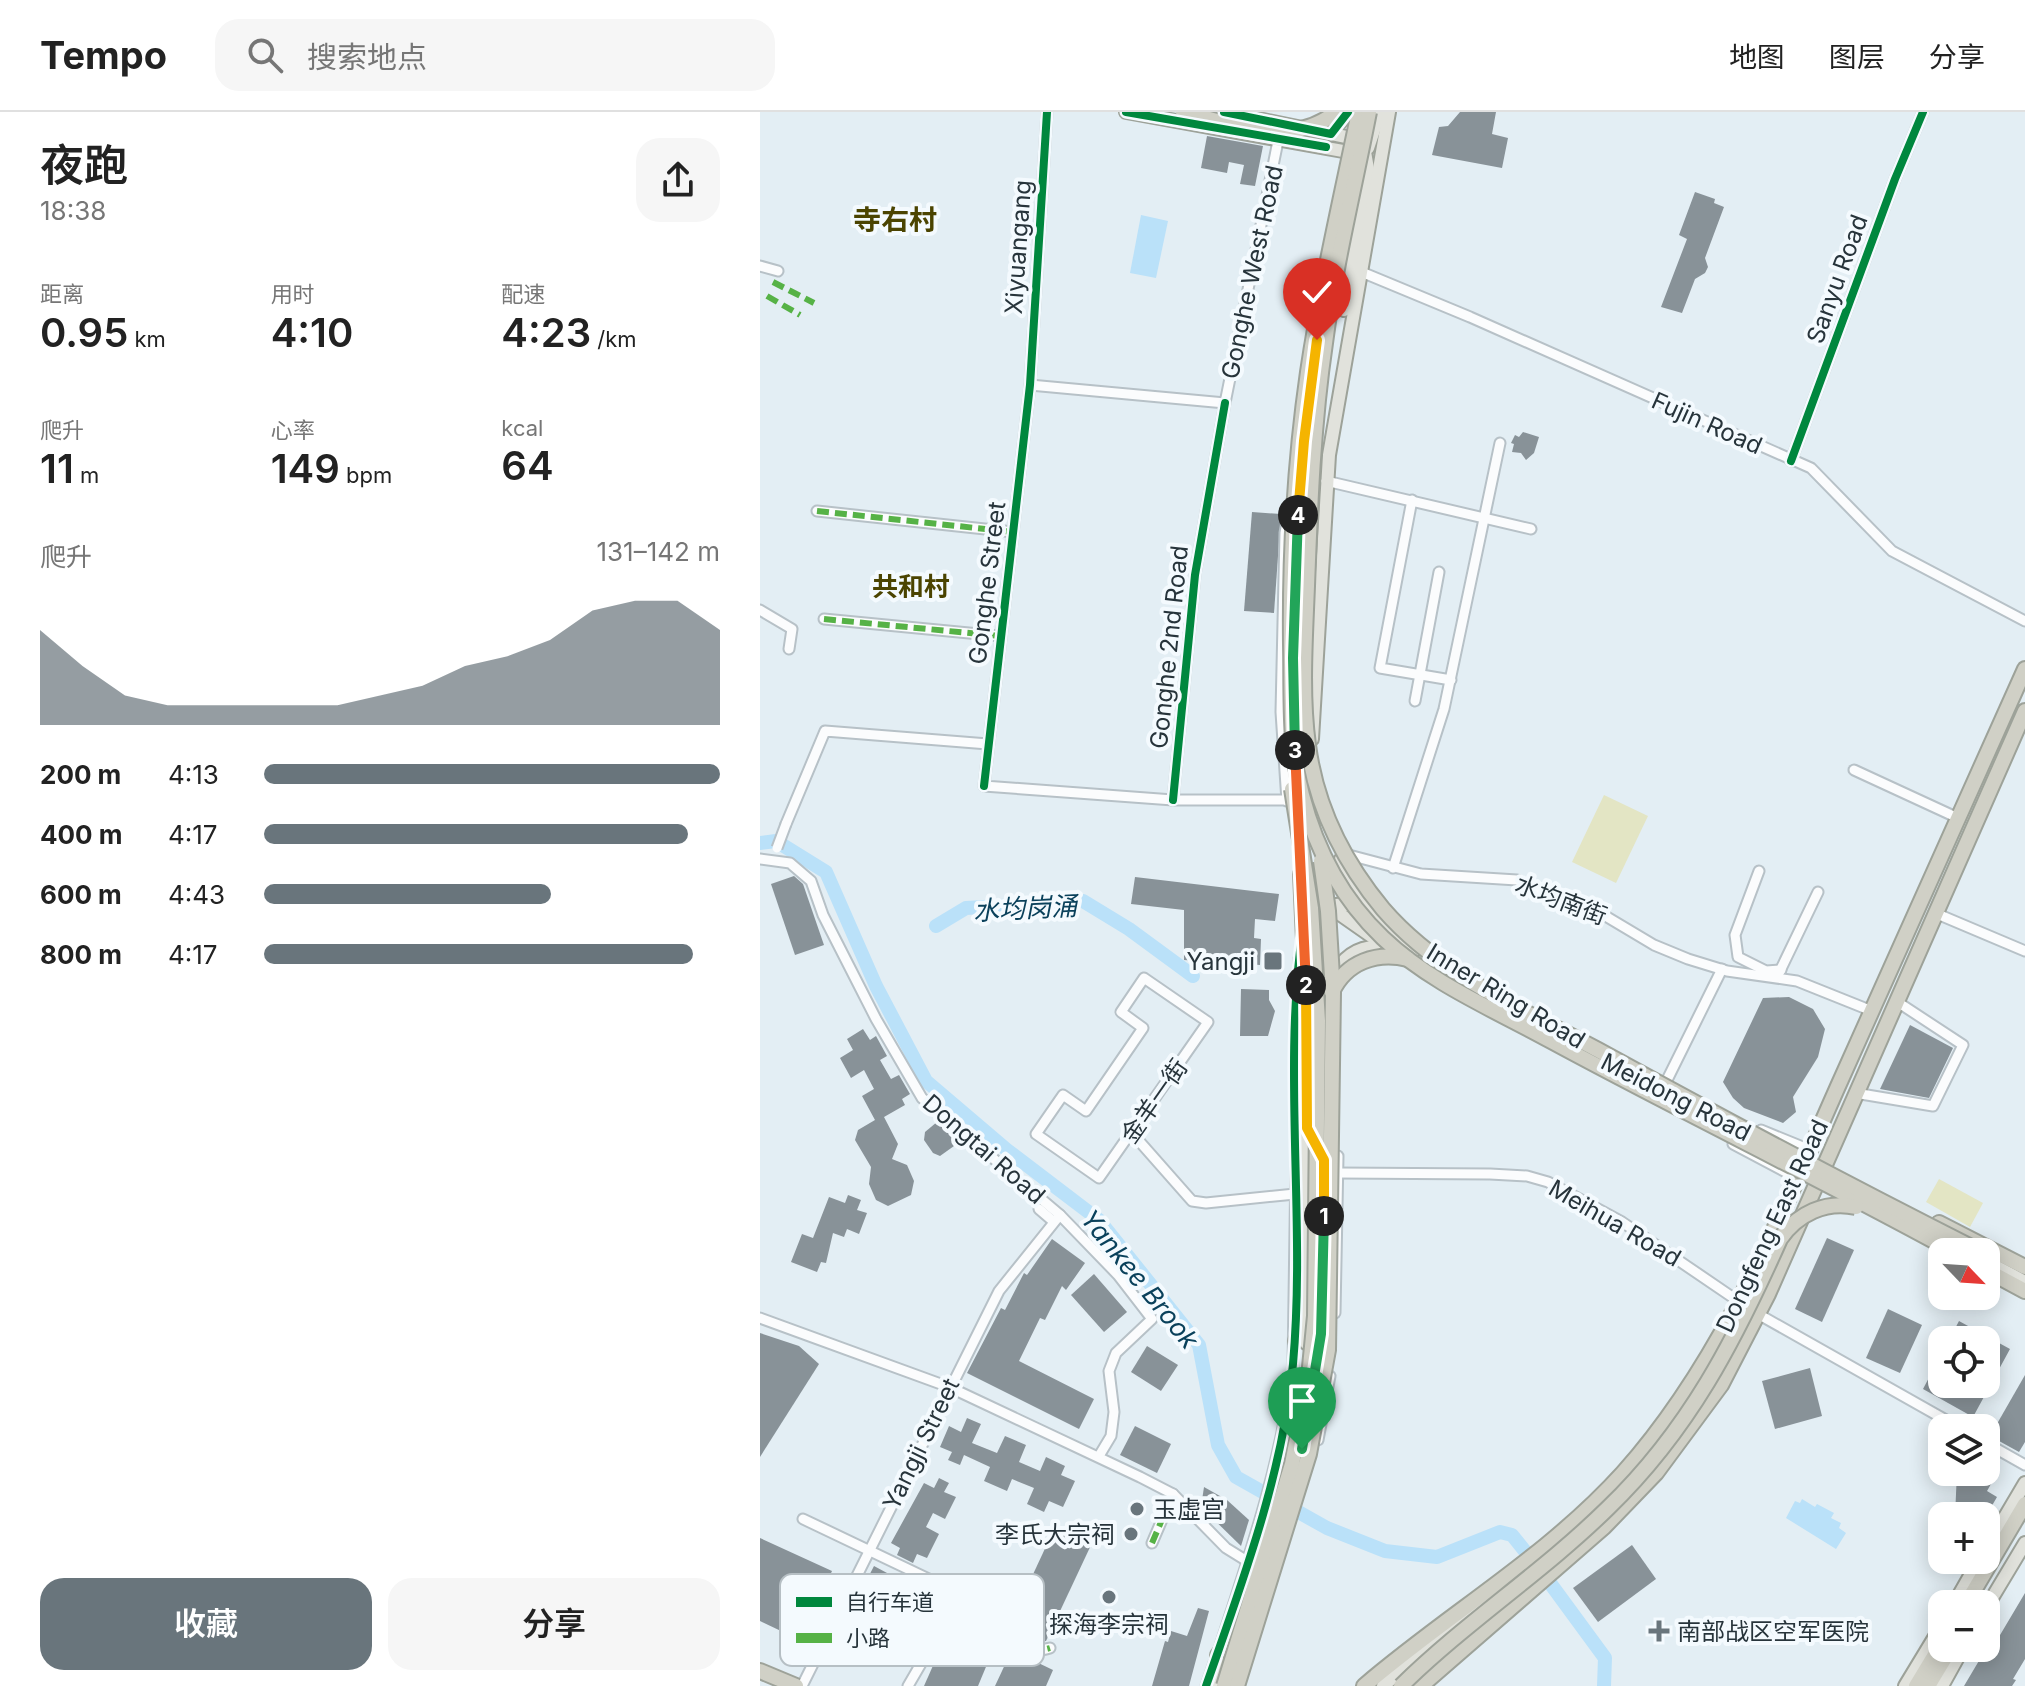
<!DOCTYPE html>
<html lang="zh">
<head>
<meta charset="utf-8">
<style>
  :root { --surface:#fff; --page:#f6f6f6; --text:#222; --muted:#767676; --line:#e0e0e0; --accent:#69757c }
  body { margin:0; font-family:Inter,"Noto Sans SC",sans-serif; background:var(--page); color:var(--text); height:100vh; display:flex; flex-direction:column; font-size:30px; white-space:nowrap }
  * { box-sizing:border-box; margin:0 }
  p { font-size:26px; color:var(--muted) }
  .icon { flex:none; width:44px; height:44px; fill:none; stroke:currentColor; stroke-width:2; stroke-linecap:round; stroke-linejoin:round }
  .map { position:relative; flex:1; overflow:hidden }
  .sheet { display:flex; flex-direction:column; background:var(--surface); width:760px }
  .sheet>* { flex:none }
  .needle { width:52px; rotate:115deg }
  .tools { position:absolute; left:1168px; top:1126px; display:grid; gap:16px }
  .tools a { display:grid; place-items:center; width:72px; height:72px; border-radius:16px; background:var(--surface); box-shadow:0 4px 20px #0003; font-size:40px }
  .pin { position:absolute; display:grid; place-items:center; width:68px; height:68px; color:#fff; margin:-82px -34px; border-radius:50% 50% 50% 0; rotate:-45deg; box-shadow:0 0 8px #0007 }
  .pin .icon { rotate:45deg }
  .km { position:absolute; width:40px; height:40px; margin:-20px; border-radius:50%; background:#222; color:#fff; font-size:22px; line-height:40px; text-align:center }
  .round { display:grid; place-items:center; flex:none; width:84px; height:84px; border-radius:24px; background:var(--page) }
  .head { display:flex; align-items:center; justify-content:space-between; height:136px; padding:0 40px }
  h1 { font-size:44px; font-weight:600; line-height:60px }
  .figures { display:grid; grid-template-columns:repeat(3,1fr); gap:12px; height:136px; padding:8px 40px }
  .figures div { display:grid; align-content:center }
  .figures b { font-size:40px; font-weight:600 }
  .figures small { font-size:22px; font-weight:400 }
  .figures p { font-size:22px }
  .chart { height:224px; padding:16px 40px }
  .chart p { display:flex; justify-content:space-between }
  .chart svg { width:100%; height:144px; margin-top:8px; fill:var(--accent); opacity:.7 }
  .primary-button { display:flex; gap:16px; margin-top:auto; padding:16px 40px }
  .primary-button a { flex:1; height:92px; border-radius:24px; background:var(--accent); color:#fff; font-size:32px; font-weight:600; line-height:92px; text-align:center }
  .primary-button a+a { background:var(--page); color:var(--text) }
  ul { padding:0 40px; list-style:none; font-size:26px }
  li { display:grid; grid-template-columns:128px 96px 1fr; align-items:center; height:60px }
  li i { height:20px; border-radius:10px; background:var(--accent) }
  header { display:flex; align-items:center; gap:48px; box-sizing:border-box; height:112px; padding:0 40px; background:var(--surface); border-bottom:2px solid var(--line) }
  header strong { font-size:38px }
  nav { display:flex; gap:44px; margin-inline-start:auto; font-size:28px }
  .search { width:560px; height:72px; background:var(--page); display:flex; align-items:center; gap:20px; box-sizing:border-box; padding:0 28px; border-radius:24px; color:var(--muted); font-size:30px }
  main { display:flex; flex:1; min-height:0 }
  .map>svg:first-child { display:block }
  .green { fill:#e3e5c4 }
  .water { fill:#bae1f9 }
  .lines { fill:none; stroke-linecap:round; stroke-linejoin:round }
  .river { stroke:#bae1f9; stroke-width:14 }
  .building { fill:#889298 }
  .minor-casing { stroke:#b7c1c7; stroke-width:13 }
  .major-casing { stroke:#9da299; stroke-width:16 }
  .highway-casing { stroke:#9da299; stroke-width:18 }
  .minor { stroke:#fbfcfd; stroke-width:9 }
  .major { stroke:#e1e2dc; stroke-width:12 }
  .highway { stroke:#d0d0c6; stroke-width:14 }
  .minor-bridge-casing { stroke:#b7c1c7; stroke-width:13; stroke-linecap:butt }
  .highway-bridge-casing { stroke:#9da299; stroke-width:18; stroke-linecap:butt }
  .minor-bridge { stroke:#fbfcfd; stroke-width:9 }
  .highway-bridge { stroke:#d0d0c6; stroke-width:14 }
  .quiet { stroke:#56b246; stroke-width:6; stroke-dasharray:12 6; stroke-linecap:butt }
  .cycleway-casing { stroke:#f4fafe; stroke-width:13 }
  .cycleway { stroke:#00873e; stroke-width:8 }
  .split-1-casing { stroke:#fff; stroke-width:16 }
  .split-2-casing { stroke:#fff; stroke-width:16 }
  .split-3-casing { stroke:#fff; stroke-width:16 }
  .split-4-casing { stroke:#fff; stroke-width:16 }
  .split-5-casing { stroke:#fff; stroke-width:16 }
  .split-1 { stroke:#22a559; stroke-width:10 }
  .split-2 { stroke:#f5b400; stroke-width:10 }
  .split-3 { stroke:#f0652b; stroke-width:10 }
  .split-4 { stroke:#22a559; stroke-width:10 }
  .split-5 { stroke:#f5b400; stroke-width:10 }
  .poi-dot { fill:#69757c; stroke:#f4fafe; stroke-width:3 }
  .labels { text-anchor:middle; dominant-baseline:central; stroke-width:8; stroke-linejoin:round; paint-order:stroke }
  .street-label { font-size:24px; fill:#27343b; stroke:#f4fafe }
  .poi-label { font-size:24px; fill:#27343b; stroke:#f4fafe; text-anchor:end }
  .neighbourhood-label { font-size:26px; font-weight:bold; fill:#4b4401; stroke:#f4fafe }
  .water-label { font-size:26px; font-style:italic; fill:#0a415b; stroke:#f4fafe }
  .quarter-label { font-size:28px; font-weight:bold; fill:#4b4401; stroke:#f4fafe }
  .key { fill:#f4fafe; stroke:#b6bfc4; stroke-width:2 }
  .key-label { font-size:22px; fill:#27343b }
</style>
</head>
<body>
<header>
<strong>Tempo</strong>
<div class="search"><svg class="icon" aria-label="search" viewBox="0 0 24 24"><circle cx="10" cy="10" r="6"/><path d="M15 15l6 6"/></svg>搜索地点</div>
<nav><a>地图</a><a>图层</a><a>分享</a></nav>
</header>
<main>
<section class="sheet">
<div class="head"><div><h1>夜跑</h1><p>18:38</p></div><a class="round"><svg class="icon" aria-label="share" viewBox="0 0 24 24"><path d="M12 15V3M7 8l5-5 5 5M5 13v7h14v-7"/></svg></a></div>
<div class="figures">
<div><p>距离</p><b>0.95<small> km</small></b></div>
<div><p>用时</p><b>4:10</b></div>
<div><p>配速</p><b>4:23<small> /km</small></b></div>
</div>
<div class="figures">
<div><p>爬升</p><b>11<small> m</small></b></div>
<div><p>心率</p><b>149<small> bpm</small></b></div>
<div><p>kcal</p><b>64</b></div>
</div>
<div class="chart"><p><span>爬升</span>131–142 m</p>
<svg viewBox="0 0 160 44" preserveAspectRatio="none"><path d="M0 44V15L10 26L20 35L30 38L40 38L50 38L60 38L70 38L80 35L90 32L100 26L110 23L120 18L130 9L140 6L150 6L160 15V44z"/></svg>
</div>
<ul>
<li><b>200 m</b>4:13<i style="width:100%"></i></li>
<li><b>400 m</b>4:17<i style="width:93%"></i></li>
<li><b>600 m</b>4:43<i style="width:63%"></i></li>
<li><b>800 m</b>4:17<i style="width:94%"></i></li>
</ul>
<div class="primary-button"><a>收藏</a><a>分享</a></div>
</section>
<div class="map">
<svg width="1265" height="1574" viewBox="0 0 1265 1574">
  <rect width="100%" height="100%" fill="#e3eef4"/>
  <g class="green">
    <polygon points="844,683 888,704 856,771 812,750"/>
    <polygon points="1179,1067 1223,1091 1210,1115 1166,1090"/>
  </g>
  <g class="water">
    <polygon points="381,103 408,109 396,166 370,161"/>
    <polygon points="1042,1387 1055,1395 1057,1392 1074,1401 1071,1406 1081,1411 1079,1416 1086,1421 1076,1437 1026,1406 1035,1389 1040,1391"/>
  </g>
  <g class="lines">
    <g class="river">
      <polyline points="0,731 16,729 66,760 116,874 166,969 247,1038 339,1108 439,1233 458,1333 476,1365 567,1416 625,1439 677,1445 740,1420 752,1423 768,1443"/>
      <polyline points="176,814 206,796 323,789 369,817 433,864"/>
      <polyline points="779,1456 845,1546 844,1574"/>
    </g>
  </g>
  <g class="building">
    <polygon points="700,0 736,0 732,22 748,26 742,56 672,43 679,15 688,14"/>
    <polygon points="447,24 503,34 495,74 480,72 484,53 469,50 467,61 441,56"/>
    <polygon points="935,80 955,87 954,91 964,95 945,146 948,155 945,161 935,167 922,201 901,195 927,127 919,123"/>
    <polygon points="763,320 779,325 774,341 766,348 761,341 752,340 754,332 751,331 755,323 759,325"/>
    <polygon points="492,400 521,402 514,501 484,499"/>
    <polygon points="34,764 43,772 64,833 35,843 11,772"/>
    <polygon points="375,765 519,782 515,809 495,807 494,826 501,827 500,853 424,848 424,798 371,792"/>
    <polygon points="481,877 509,878 509,888 515,899 508,924 480,924"/>
    <polygon points="1029,885 1053,897 1065,917 1058,945 1033,985 1036,1000 1023,1011 984,996 973,986 963,970 1003,886"/>
    <polygon points="1150,913 1193,936 1169,986 1120,977"/>
    <polygon points="103,917 110,928 116,924 127,944 120,948 131,967 139,963 150,982 142,987 145,993 124,1005 138,1032 132,1047 147,1053 154,1069 151,1083 128,1094 116,1088 109,1072 111,1055 95,1028 98,1018 115,1008 102,984 114,977 104,958 91,966 80,946 93,938 87,927"/>
    <polygon points="177,1010 196,1027 194,1034 180,1044 173,1041 164,1028 165,1020"/>
    <polygon points="88,1083 101,1088 97,1098 107,1101 99,1122 87,1117 84,1125 73,1121 66,1151 61,1150 57,1160 31,1150 42,1122 53,1126 69,1085 85,1091"/>
    <polygon points="1067,1126 1094,1138 1062,1210 1035,1197"/>
    <polygon points="292,1127 325,1151 306,1178 302,1174 285,1208 280,1206 259,1249 334,1287 319,1317 207,1261 241,1196 245,1198 264,1161 267,1163"/>
    <polygon points="334,1162 367,1200 344,1220 311,1183"/>
    <polygon points="1128,1197 1162,1213 1140,1261 1106,1246"/>
    <polygon points="1199,1209 1250,1237 1213,1305 1163,1277 1182,1241 1182,1272 1226,1272 1226,1228 1189,1228"/>
    <polygon points="0,1221 39,1234 59,1252 0,1345"/>
    <polygon points="387,1234 418,1253 401,1279 371,1260"/>
    <polygon points="1050,1256 1062,1304 1015,1317 1002,1269"/>
    <polygon points="1265,1263 1265,1330 1259,1340 1230,1324"/>
    <polygon points="207,1306 221,1312 212,1331 237,1341 245,1324 266,1333 259,1350 280,1359 286,1345 305,1354 301,1363 315,1369 303,1395 289,1389 284,1400 267,1392 274,1376 252,1367 247,1379 224,1369 230,1355 204,1343 200,1353 188,1348 192,1340 180,1335 189,1314 201,1320"/>
    <polygon points="375,1314 411,1332 397,1361 360,1343"/>
    <polygon points="1197,1360 1227,1360 1235,1365 1227,1379 1237,1385 1226,1404 1195,1404"/>
    <polygon points="179,1366 189,1371 184,1380 196,1385 185,1407 173,1401 166,1415 179,1422 167,1446 157,1442 153,1451 137,1443 140,1436 131,1431 164,1371 174,1376"/>
    <polygon points="444,1375 467,1388 489,1408 481,1434 441,1395"/>
    <polygon points="296,1413 332,1431 286,1529 276,1531 248,1516"/>
    <polygon points="0,1426 72,1459 40,1528 0,1509"/>
    <polygon points="872,1433 896,1467 838,1510 813,1476"/>
    <polygon points="114,1454 155,1476 137,1512 117,1502 97,1541 75,1530"/>
    <polygon points="1265,1481 1265,1547 1253,1567 1256,1568 1252,1574 1204,1574 1220,1547 1224,1550"/>
    <polygon points="438,1496 449,1499 429,1574 392,1574 405,1529 408,1530 411,1519 427,1524"/>
    <polygon points="183,1531 228,1550 218,1574 164,1574"/>
    <polygon points="249,1544 268,1546 293,1558 286,1574 235,1574"/>
  </g>
  <g class="lines">
    <g class="minor-casing">
      <g id="minor">
        <polyline points="287,0 270,273 224,674 413,688 527,688"/>
        <polyline points="0,154 18,159"/>
        <polyline points="599,159 710,205 1051,356 1132,439 1265,509"/>
        <polyline points="270,273 465,291"/>
        <polyline points="1031,349 1135,67 1163,0"/>
        <polyline points="566,369 771,417"/>
        <polyline points="652,388 620,556 691,568"/>
        <polyline points="57,399 253,420"/>
        <polyline points="0,498 32,517 29,537"/>
        <polyline points="64,507 240,524"/>
        <polyline points="655,589 679,460"/>
        <polyline points="1094,658 1198,706"/>
        <polyline points="413,688 435,463 465,291 518,29"/>
        <polyline points="527,689 521,600 525,421 530,393"/>
        <polyline points="26,712 65,619 228,632"/>
        <polyline points="585,742 661,762 757,768 795,785 832,796 894,833 928,847 967,859 1037,869 1112,899"/>
        <polyline points="0,747 30,751 51,769 63,803 116,907 162,986 300,1103 358,1163 392,1207 356,1241 349,1259 354,1300 351,1324 339,1344"/>
        <polyline points="633,756 684,597 740,331"/>
        <polyline points="999,759 975,823 978,845 1006,859 1021,858"/>
        <polyline points="1175,801 1265,839"/>
        <polyline points="1019,861 1058,780"/>
        <polygon points="384,866 448,910 339,1066 276,1022 303,983 326,999 383,916 361,900"/>
        <polyline points="907,968 962,857"/>
        <polyline points="1095,981 1173,994 1203,933 1136,889"/>
        <polyline points="1001,1018 1050,1038"/>
        <polyline points="372,1021 432,1089 446,1091 535,1082"/>
        <polyline points="973,1032 1037,1066"/>
        <polyline points="578,1061 730,1062 767,1064 788,1070 862,1110 978,1189"/>
        <polyline points="279,1097 293,1109"/>
        <polyline points="575,1201 578,1044"/>
        <polyline points="998,1202 1200,1316"/>
        <polyline points="0,1206 189,1275 380,1365 413,1382 466,1436 487,1449"/>
        <polyline points="558,1328 570,1264"/>
        <polyline points="1226,1331 1265,1353"/>
        <polyline points="43,1407 194,1479 196,1483 184,1512 148,1574"/>
        <polyline points="392,1431 413,1382"/>
        <path d="M184 1512C213 1525 258 1546 290 1536"/>
        <path d="M460 1534C490 1442 521 1351 533 1255L539 846"/>
        <polyline points="42,1574 239,1179 300,1103"/>
        <polyline points="446,1574 454,1551"/>
      </g>
    </g>
    <g class="major-casing">
      <g id="major">
        <polyline points="366,0 594,41 608,36 620,0"/>
        <polyline points="464,0 596,27 604,34 608,57 584,198"/>
        <polyline points="571,22 588,0"/>
        <polyline points="552,627 569,343 629,0"/>
        <polyline points="552,669 553,711"/>
        <polyline points="581,747 613,800"/>
        <polyline points="540,762 547,915 546,1231"/>
        <polyline points="556,763 564,912"/>
        <polyline points="566,788 574,798 624,833"/>
        <path d="M565 795C608 783 623 818 652 842"/>
        <polyline points="667,852 731,889"/>
        <path d="M571 867C583 844 600 831 627 836"/>
        <polyline points="564,982 564,1032"/>
        <polyline points="1226,1149 1265,1170"/>
        <polyline points="535,1229 543,1207"/>
        <polyline points="541,1338 550,1297 562,1210"/>
        <polyline points="1226,1437 1265,1371"/>
        <polyline points="1194,1492 1219,1448"/>
        <polyline points="1226,1496 1265,1431"/>
        <polyline points="457,1574 457,1543 477,1515"/>
        <polyline points="623,1574 737,1478"/>
        <polyline points="1145,1574 1182,1513"/>
        <polyline points="1182,1574 1203,1536"/>
      </g>
    </g>
    <g class="highway-casing">
      <g id="highway">
        <polyline points="1179,1111 1265,1155"/>
        <polyline points="1226,1158 1265,1179"/>
        <polyline points="1206,1492 1265,1392"/>
        <polyline points="0,1559 36,1574"/>
        <path d="M604 1574C689 1501 787 1445 863 1361 963 1249 1019 1107 1079 972 1141 833 1203 695 1265 557"/>
        <polyline points="661,1574 844,1415 896,1361 961,1273 1008,1182 1265,599"/>
        <polyline points="1156,1574 1182,1531"/>
        <polyline points="1168,1574 1191,1536"/>
      </g>
    </g>
    <use href="#minor" class="minor"/>
    <use href="#major" class="major"/>
    <use href="#highway" class="highway"/>
    <g class="minor-bridge-casing">
      <polyline id="minor-bridge" points="17,736 26,712"/>
    </g>
    <g class="highway-bridge-casing">
      <g id="highway-bridge">
        <path d="M423 0C472 12 531 37 576 0"/>
        <path d="M599 0C581 87 561 173 548 260 535 350 530 441 531 532 532 582 529 635 542 683 556 738 582 787 623 826 670 871 735 898 791 929 924 1001 1061 1067 1194 1140"/>
        <path d="M609 0C594 77 575 154 565 231 553 312 550 393 547 474 545 526 541 582 548 633 556 694 584 750 623 797 679 862 763 898 838 938 964 1007 1092 1075 1221 1140"/>
        <path d="M572 880C586 850 617 839 648 847"/>
        <polyline points="464,1574 532,1352 549,1265 555,1204 558,909 551,796 532,677"/>
        <polyline points="477,1574 549,1342 568,1238 573,881 568,799 561,749"/>
        <path d="M641 1574C706 1510 783 1460 848 1396 929 1318 975 1228 1020 1127 1037 1102 1066 1088 1096 1095"/>
      </g>
    </g>
    <use href="#minor-bridge" class="minor-bridge"/>
    <use href="#highway-bridge" class="highway-bridge"/>
    <g class="quiet">
      <polyline points="13,170 54,191"/>
      <polyline points="7,184 40,203"/>
      <polyline points="57,399 253,420"/>
      <polyline points="64,507 240,524"/>
      <polyline points="392,1431 413,1382"/>
      <path d="M184 1512C213 1525 258 1546 290 1536"/>
    </g>
    <g class="cycleway-casing">
      <g id="cycleway">
        <polyline points="366,0 566,35"/>
        <polyline points="464,0 571,22 588,0"/>
        <polyline points="1031,349 1135,67 1163,0"/>
        <polyline points="224,674 270,273 287,0"/>
        <polyline points="413,688 435,463 465,291"/>
        <path d="M446 1574C482 1471 523 1362 533 1252 546 1107 522 960 543 815"/>
      </g>
    </g>
    <use href="#cycleway" class="cycleway"/>
  </g>
  <g class="lines">
    <g class="split-1-casing">
      <polyline id="split-1" points="542,1337 561,1222 564,1104"/>
    </g>
    <g class="split-2-casing">
      <polyline id="split-2" points="546,873 547,1016 564,1048 564,1104"/>
    </g>
    <g class="split-3-casing">
      <polyline id="split-3" points="535,638 546,873"/>
    </g>
    <g class="split-4-casing">
      <polyline id="split-4" points="535,638 533,546 538,403"/>
    </g>
    <g class="split-5-casing">
      <polyline id="split-5" points="538,403 544,329 557,228"/>
    </g>
    <use href="#split-1" class="split-1"/>
    <use href="#split-2" class="split-2"/>
    <use href="#split-3" class="split-3"/>
    <use href="#split-4" class="split-4"/>
    <use href="#split-5" class="split-5"/>
  </g>
  <g class="poi-dot">
    <rect x="503" y="839" width="20" height="20" rx="4"/>
    <circle cx="377" cy="1397" r="8"/>
    <circle cx="371" cy="1422" r="8"/>
    <circle cx="349" cy="1485" r="8"/>
    <path d="M895 1507h8v8h8v8h-8v8h-8v-8h-8v-8h8z"/>
  </g>
  <g class="labels">
    <g class="street-label">
      <text transform="translate(258 135) rotate(-86)">Xiyuangang</text>
      <text transform="translate(492 160) rotate(-78)">Gonghe West Road</text>
      <text transform="translate(1077 167) rotate(-70)">Sanyu Road</text>
      <text transform="translate(947 311) rotate(24)">Fujin Road</text>
      <text transform="translate(227 471) rotate(-83)">Gonghe Street</text>
      <text transform="translate(409 535) rotate(-84)">Gonghe 2nd Road</text>
      <text transform="translate(801 788) rotate(21)">水均南街</text>
      <text transform="translate(746 884) rotate(31)">Inner Ring Road</text>
      <text transform="translate(916 985) rotate(27)">Meidong Road</text>
      <text transform="translate(394 989) rotate(-55)">金羊一街</text>
      <text transform="translate(224 1037) rotate(41)">Dongtai Road</text>
      <text transform="translate(855 1111) rotate(30)">Meihua Road</text>
      <text transform="translate(1012 1114) rotate(-65)">Dongfeng East Road</text>
      <text transform="translate(161 1332) rotate(-64)">Yangji Street</text>
    </g>
    <g class="poi-label">
      <text x="495" y="849">Yangji</text>
      <text x="393" y="1397" text-anchor="start">玉虛宫</text>
      <text x="355" y="1422">李氏大宗祠</text>
      <text x="349" y="1512" text-anchor="middle">探海李宗祠</text>
      <text x="917" y="1519" text-anchor="start">南部战区空军医院</text>
    </g>
    <g class="neighbourhood-label">
      <text x="151" y="474">共和村</text>
    </g>
    <g class="water-label">
      <text transform="translate(265 796) rotate(-3)">水均岗涌</text>
      <text transform="translate(380 1167) rotate(51)">Yankee Brook</text>
    </g>
    <g class="quarter-label">
      <text x="135" y="108">寺右村</text>
    </g>
  </g>
  <rect x="20" y="1462" width="264" height="92" rx="12" class="key"/>
  <rect x="36" y="1485" width="36" height="10" fill="#00873e"/>
  <rect x="36" y="1521" width="36" height="10" fill="#56b246"/>
  <g class="key-label">
    <text x="86" y="1498">自行车道</text>
    <text x="86" y="1534">小路</text>
  </g>
</svg>
<div class="tools">
<a><svg class="needle" viewBox="-14 -14 28 28"><path d="M0-13l5 13h-10z" fill="#e53935"/><path d="M0 13l5-13h-10z" fill="#767676"/></svg></a>
<a><svg class="icon" aria-label="locate" viewBox="0 0 24 24"><circle cx="12" cy="12" r="6"/><path d="M12 2v4M12 18v4M2 12h4M18 12h4"/></svg></a>
<a><svg class="icon" aria-label="layers" viewBox="0 0 24 24"><path d="M12 4l9 5-9 5-9-5zM3 14l9 5 9-5"/></svg></a>
<a>+</a>
<a>−</a>
</div>
<div class="pin" style="left:542px;top:1337px;background:#1e9e55"><svg class="icon" aria-label="arrive" viewBox="0 0 24 24"><path d="M6 21V4h12l-3 4 3 4H6"/></svg></div>
<div class="pin" style="left:557px;top:228px;background:#d93025"><svg class="icon" aria-label="check" viewBox="0 0 24 24"><path d="M5 12l5 5 9-10"/></svg></div>
<b class="km" style="left:564px;top:1104px">1</b>
<b class="km" style="left:546px;top:873px">2</b>
<b class="km" style="left:535px;top:638px">3</b>
<b class="km" style="left:538px;top:403px">4</b>
</div>
</main>
</body>
</html>
